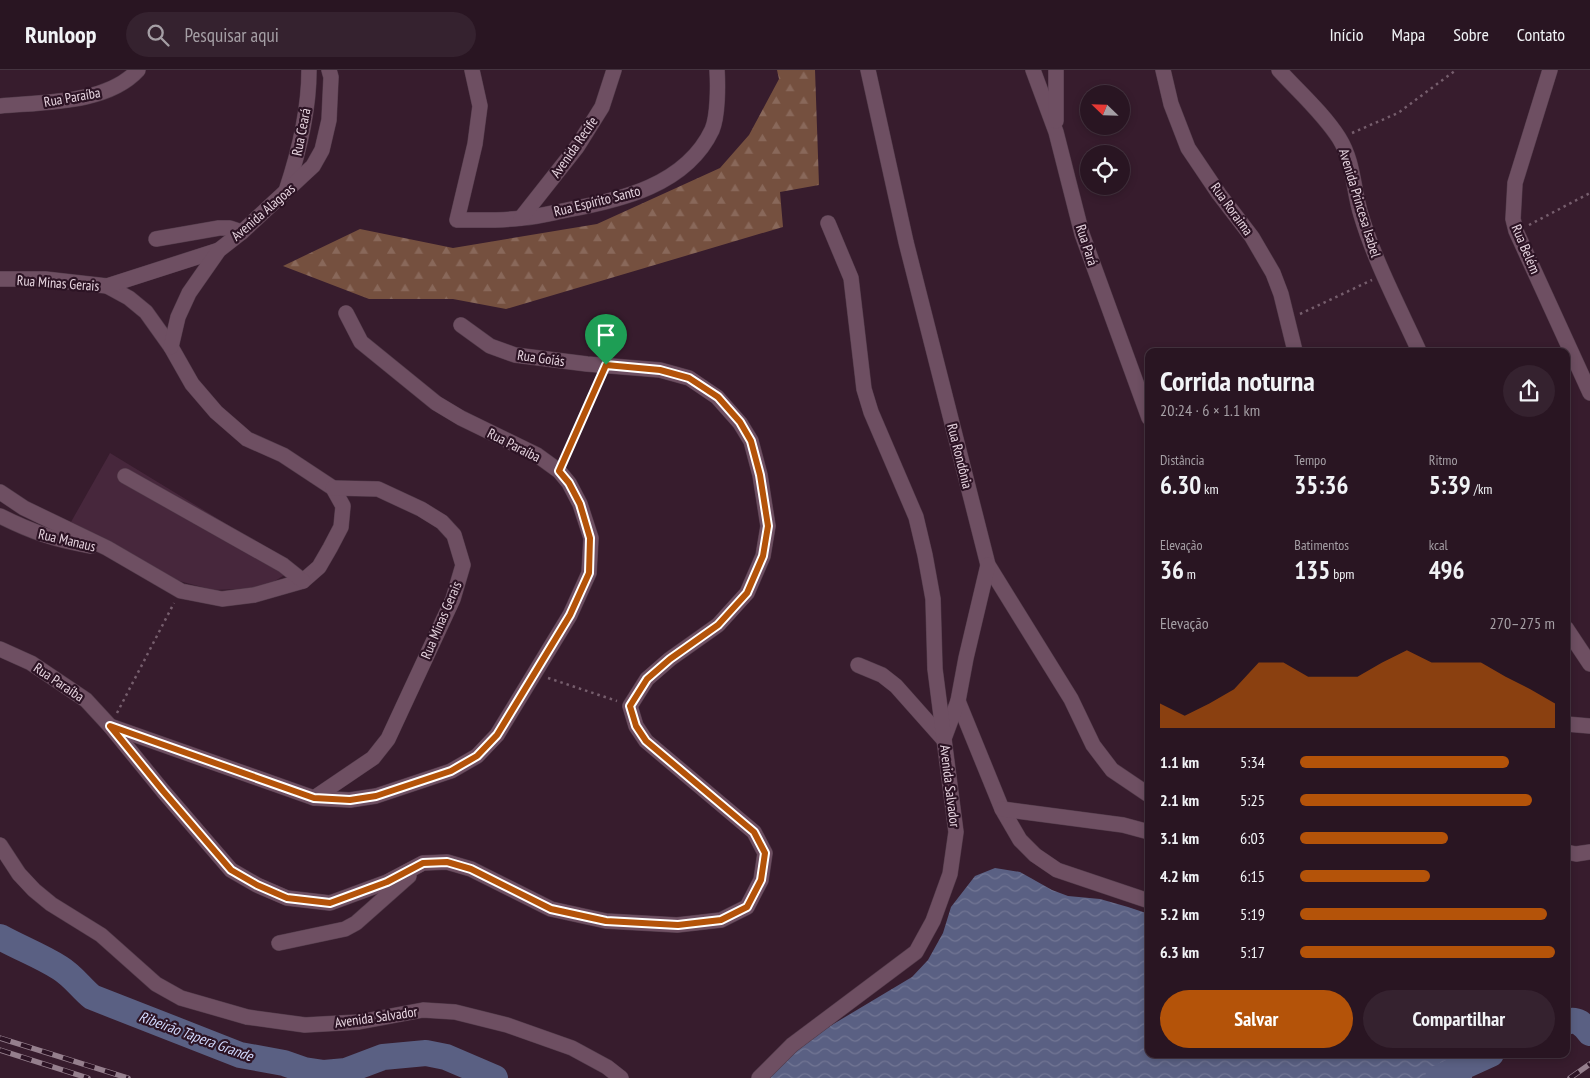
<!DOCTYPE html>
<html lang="pt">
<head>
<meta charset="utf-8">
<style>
  :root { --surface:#291522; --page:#35222f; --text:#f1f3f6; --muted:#a59fa5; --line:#453440; --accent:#b45309 }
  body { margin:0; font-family:"PT Sans Narrow",sans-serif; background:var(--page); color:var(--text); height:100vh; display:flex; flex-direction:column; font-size:19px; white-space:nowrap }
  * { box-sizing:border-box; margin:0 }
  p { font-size:16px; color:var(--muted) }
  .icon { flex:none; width:28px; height:28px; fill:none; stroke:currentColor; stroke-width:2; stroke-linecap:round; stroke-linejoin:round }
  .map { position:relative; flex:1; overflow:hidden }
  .details { position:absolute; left:1145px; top:278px; width:425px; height:710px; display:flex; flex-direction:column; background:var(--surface); border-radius:10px; box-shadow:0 2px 8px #0003,0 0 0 1px var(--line) }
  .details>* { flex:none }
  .needle { width:32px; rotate:293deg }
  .controls { position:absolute; left:1080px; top:15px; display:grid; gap:10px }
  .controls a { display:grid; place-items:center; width:50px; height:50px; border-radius:50%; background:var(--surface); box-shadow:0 2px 8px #0003,0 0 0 1px var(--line); font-size:25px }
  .pin { position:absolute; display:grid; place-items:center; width:42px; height:42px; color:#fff; margin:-51px -21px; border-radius:50% 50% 50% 0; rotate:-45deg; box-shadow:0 0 5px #0007 }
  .pin .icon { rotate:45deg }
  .round { display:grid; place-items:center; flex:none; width:52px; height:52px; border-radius:26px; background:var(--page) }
  .head { display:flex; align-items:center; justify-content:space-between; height:85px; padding:0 15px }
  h1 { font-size:28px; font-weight:600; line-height:38px }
  .figures { display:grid; grid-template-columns:repeat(3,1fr); gap:8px; height:85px; padding:5px 15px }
  .figures div { display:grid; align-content:center }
  .figures b { font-size:25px; font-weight:600 }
  .figures small { font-size:14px; font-weight:400 }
  .figures p { font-size:14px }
  .chart { height:140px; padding:10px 15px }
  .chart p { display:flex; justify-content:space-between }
  .chart svg { width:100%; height:90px; margin-top:5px; fill:var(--accent); opacity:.7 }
  .action { display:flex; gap:10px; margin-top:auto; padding:10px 15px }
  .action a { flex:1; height:58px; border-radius:30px; background:var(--accent); color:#fff; font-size:20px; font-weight:600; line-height:58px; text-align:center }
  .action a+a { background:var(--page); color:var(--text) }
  ul { padding:0 15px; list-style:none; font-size:16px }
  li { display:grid; grid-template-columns:80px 60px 1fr; align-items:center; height:38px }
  li i { height:12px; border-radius:6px; background:var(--accent) }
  header { display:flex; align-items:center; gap:30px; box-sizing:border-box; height:70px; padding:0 25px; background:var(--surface); border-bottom:1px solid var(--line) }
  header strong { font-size:24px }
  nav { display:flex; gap:28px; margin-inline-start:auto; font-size:18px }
  .search { width:350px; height:45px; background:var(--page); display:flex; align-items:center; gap:12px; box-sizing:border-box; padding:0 18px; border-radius:28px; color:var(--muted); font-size:19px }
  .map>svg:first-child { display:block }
  .built { fill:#47273c }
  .forest { fill:url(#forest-firs) }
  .water { fill:url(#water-waves) }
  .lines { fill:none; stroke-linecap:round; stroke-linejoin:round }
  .river { stroke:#5a6083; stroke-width:26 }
  .minor-casing { stroke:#523b4a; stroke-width:16 }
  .path { stroke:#765e6d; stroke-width:2.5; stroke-dasharray:2.5 4; stroke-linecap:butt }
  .minor { stroke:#6e4f62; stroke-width:15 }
  .rail-casing { stroke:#957f8d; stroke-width:5.5 }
  .rail { stroke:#2c1324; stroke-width:4; stroke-dasharray:11; stroke-linecap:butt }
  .route-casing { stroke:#fff; stroke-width:10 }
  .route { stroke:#b45309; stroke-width:6 }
  .labels { text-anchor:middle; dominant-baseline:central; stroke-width:4.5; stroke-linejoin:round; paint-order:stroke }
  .street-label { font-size:14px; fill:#e7d5e0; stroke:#2c1324 }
  .water-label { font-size:15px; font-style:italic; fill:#d2daff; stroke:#2c1324 }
</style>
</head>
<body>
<header>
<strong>Runloop</strong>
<div class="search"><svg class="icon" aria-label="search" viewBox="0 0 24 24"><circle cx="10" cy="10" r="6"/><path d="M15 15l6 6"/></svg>Pesquisar aqui</div>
<nav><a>Início</a><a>Mapa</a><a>Sobre</a><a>Contato</a></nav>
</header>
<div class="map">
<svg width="1590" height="1008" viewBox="0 0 1590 1008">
  <defs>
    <pattern id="forest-firs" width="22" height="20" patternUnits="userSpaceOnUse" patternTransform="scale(1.25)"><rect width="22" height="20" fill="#75503f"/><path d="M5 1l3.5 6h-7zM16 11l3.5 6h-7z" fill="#89685a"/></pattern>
    <pattern id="water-waves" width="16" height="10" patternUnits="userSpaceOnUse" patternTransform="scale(1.25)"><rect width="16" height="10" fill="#5a6083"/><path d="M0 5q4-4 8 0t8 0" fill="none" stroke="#727694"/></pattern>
  </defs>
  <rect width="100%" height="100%" fill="#371c2d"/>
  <polygon class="built" points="110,383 297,497 264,518 213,520 168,508 71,452"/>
  <polygon class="forest" points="777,0 815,0 819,115 780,122 783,157 506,239 453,229 369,229 283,196 360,159 453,178 597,154 720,98 749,65 779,9"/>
  <polygon class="water" points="995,798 1020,802 1052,820 1068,826 1100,829 1128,837 1149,844 1149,984 1463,984 1472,1008 763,1008 810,968 912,907 928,890 943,863 951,837 975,806"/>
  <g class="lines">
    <g class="river">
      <path d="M0 867C20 878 41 886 60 898 73 906 81 918 92 927L240 985 284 993 304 1000 324 1003 346 1001 383 987 426 983 446 987 495 1008"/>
      <path d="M1566 952C1577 948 1583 954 1590 963"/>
      <polyline points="1438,1008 1491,984"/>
    </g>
    <g class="minor-casing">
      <g id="minor">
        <path d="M472 0 480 36 475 74 457 150C478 150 501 151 522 148 537 147 552 143 567 140 621 130 686 115 712 60 718 46 718 15 717 0"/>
        <polyline points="868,0 906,172 988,495 1071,629 1093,675 1112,700 1149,725"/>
        <polyline points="1033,0 1056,62 1082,164 1149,348"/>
        <polyline points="1056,0 1056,51"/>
        <polyline points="1163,0 1171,34 1188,78 1219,124 1252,167 1273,203 1281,224 1295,281"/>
        <path d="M1279 0C1299 22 1323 43 1339 68 1354 92 1353 119 1361 145 1375 192 1399 237 1419 281"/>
        <polyline points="1550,0 1515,113 1513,149 1516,161 1590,323"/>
        <path d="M0 36C43 32 107 34 138 0"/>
        <path d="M286 121C299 82 309 42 309 0"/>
        <polyline points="521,148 577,77 602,37 614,0"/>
        <polyline points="156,169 219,158 230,158 242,162"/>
        <polyline points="0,209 45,209 107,216 129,228 146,242 171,277 192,314 216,342 247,369 283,385 333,418 343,436 341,457 330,478 319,497 303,511 254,525 222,529 181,521 107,478 24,438 0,422"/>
        <polyline points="107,216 219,180"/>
        <polyline points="171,277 178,247 189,223 219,180 242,162 313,96 322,80 329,50 331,7 329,0"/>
        <polyline points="125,406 283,495 303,511"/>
        <path d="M0 446C32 462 55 470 91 476"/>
        <polyline points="1566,558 1590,594"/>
        <polyline points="0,579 31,593 86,630 110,656 163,721 231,800 257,815 287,828 330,833 387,812 423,793 447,792 471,799 551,839 606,851 677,855 721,850 747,837 761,810 765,783 754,762 646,671 636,656 630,636 647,609 670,589 718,555 747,523 763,486 768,456 760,405 751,371 740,353 717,327 689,308 660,300 587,294 515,285 490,276 461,255"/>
        <polyline points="858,595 882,605 896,616 944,670"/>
        <polyline points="958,631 1002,739 1020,770 1035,785 1057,800 1149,831"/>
        <polyline points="1566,654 1590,656"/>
        <polyline points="110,656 314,728 350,730 376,726 451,701 477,686 497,665 570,545 589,503 591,468 580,434 569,413 559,401 537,385 461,348 436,333 361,272 346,243"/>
        <polyline points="945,666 958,631 966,588 988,495"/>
        <polyline points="314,728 373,688 388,669 453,529 463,495 454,465 442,452 421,439 378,419 333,418"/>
        <polyline points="1002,739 1123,755 1149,762"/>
        <polyline points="0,775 19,804 34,820 51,834 101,865 156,914 181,928 247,947 305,955 359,952 423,940 455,942 507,955 572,978 607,997 621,1008"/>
        <polyline points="1566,782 1576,784 1590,782"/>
        <polyline points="279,873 345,859 356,853 409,806"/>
        <polyline points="759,1008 792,975 916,882 933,851 950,804 956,762 935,599 933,529 925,485 916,447 871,342 864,319 851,208 828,153"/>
      </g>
    </g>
    <g class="path">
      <polyline points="1352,63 1398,43 1456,0"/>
      <polyline points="1529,155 1590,123"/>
      <polyline points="1300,244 1372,210"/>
      <polyline points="564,388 600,309"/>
      <polyline points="548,608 617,631"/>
      <polyline points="117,643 174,533"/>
    </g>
    <use href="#minor" class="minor"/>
    <g class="rail-casing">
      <g id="rail">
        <polyline points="0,968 128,1008"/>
        <polyline points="0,980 88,1008"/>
        <polyline points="1570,1008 1590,994"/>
      </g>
    </g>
    <use href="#rail" class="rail"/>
  </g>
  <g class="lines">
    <g class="route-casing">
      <polygon id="route" points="606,295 660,300 689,308 718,327 740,352 751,371 760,405 768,456 763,486 747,523 718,555 670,589 647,609 630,636 636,656 646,671 754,762 765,783 761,810 747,837 721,850 678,855 606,851 551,839 471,799 447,792 423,793 387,812 330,833 287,828 257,815 231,800 163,721 110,656 314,728 350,730 376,726 451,701 477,686 497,665 570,545 589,503 590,468 580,434 569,413 559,401"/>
    </g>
    <use href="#route" class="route"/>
  </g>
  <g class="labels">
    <g class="street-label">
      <text transform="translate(72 27) rotate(-10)">Rua Paraíba</text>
      <text transform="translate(301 62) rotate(-79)">Rua Ceará</text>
      <text transform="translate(574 77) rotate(-55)">Avenida Recife</text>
      <text transform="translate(597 131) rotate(-14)">Rua Espírito Santo</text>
      <text transform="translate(1360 133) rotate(73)">Avenida Princesa Isabel</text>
      <text transform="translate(1232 139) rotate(54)">Rua Roraima</text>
      <text transform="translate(263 142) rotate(-41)">Avenida Alagoas</text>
      <text transform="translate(1087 175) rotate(72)">Rua Pará</text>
      <text transform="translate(1526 179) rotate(67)">Rua Belém</text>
      <text transform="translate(58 213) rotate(4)">Rua Minas Gerais</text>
      <text transform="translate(541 288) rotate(8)">Rua Goiás</text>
      <text transform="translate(514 375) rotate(27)">Rua Paraíba</text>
      <text transform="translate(960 386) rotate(76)">Rua Rondônia</text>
      <text transform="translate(67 470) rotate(13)">Rua Manaus</text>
      <text transform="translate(441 550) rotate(-67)">Rua Minas Gerais</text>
      <text transform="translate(59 612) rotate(34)">Rua Paraíba</text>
      <text transform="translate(950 716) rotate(83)">Avenida Salvador</text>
      <text transform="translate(376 947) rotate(-8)">Avenida Salvador</text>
    </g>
    <g class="water-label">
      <text transform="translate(196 966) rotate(20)">Ribeirão Tapera Grande</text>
    </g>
  </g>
</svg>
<div class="controls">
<a><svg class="needle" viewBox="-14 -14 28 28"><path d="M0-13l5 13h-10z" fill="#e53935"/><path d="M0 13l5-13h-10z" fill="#a59fa5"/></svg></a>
<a><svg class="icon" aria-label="locate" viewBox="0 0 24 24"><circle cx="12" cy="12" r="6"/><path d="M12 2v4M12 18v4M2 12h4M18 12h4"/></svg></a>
</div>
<div class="pin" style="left:606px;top:295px;background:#1e9e55"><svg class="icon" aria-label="arrive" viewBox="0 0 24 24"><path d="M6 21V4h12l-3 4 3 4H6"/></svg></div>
<section class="details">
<div class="head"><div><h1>Corrida noturna</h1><p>20:24 · 6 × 1.1 km</p></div><a class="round"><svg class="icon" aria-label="share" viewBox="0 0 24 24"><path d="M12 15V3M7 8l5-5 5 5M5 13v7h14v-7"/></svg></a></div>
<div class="figures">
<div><p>Distância</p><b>6.30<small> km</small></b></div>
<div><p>Tempo</p><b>35:36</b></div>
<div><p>Ritmo</p><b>5:39<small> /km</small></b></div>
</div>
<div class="figures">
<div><p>Elevação</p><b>36<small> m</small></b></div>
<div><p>Batimentos</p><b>135<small> bpm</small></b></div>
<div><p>kcal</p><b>496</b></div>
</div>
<div class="chart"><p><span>Elevação</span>270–275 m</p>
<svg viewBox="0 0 160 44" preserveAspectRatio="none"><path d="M0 44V32L10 38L20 32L30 25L40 12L50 12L60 19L70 19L80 19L90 12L100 6L110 12L120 12L130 12L140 19L150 25L160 32V44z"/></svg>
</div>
<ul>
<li><b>1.1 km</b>5:34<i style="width:82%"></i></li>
<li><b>2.1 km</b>5:25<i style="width:91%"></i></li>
<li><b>3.1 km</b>6:03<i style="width:58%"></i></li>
<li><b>4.2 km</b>6:15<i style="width:51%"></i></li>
<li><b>5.2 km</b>5:19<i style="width:97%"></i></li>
<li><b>6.3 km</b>5:17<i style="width:100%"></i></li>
</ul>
<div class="action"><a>Salvar</a><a>Compartilhar</a></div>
</section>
</div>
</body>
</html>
